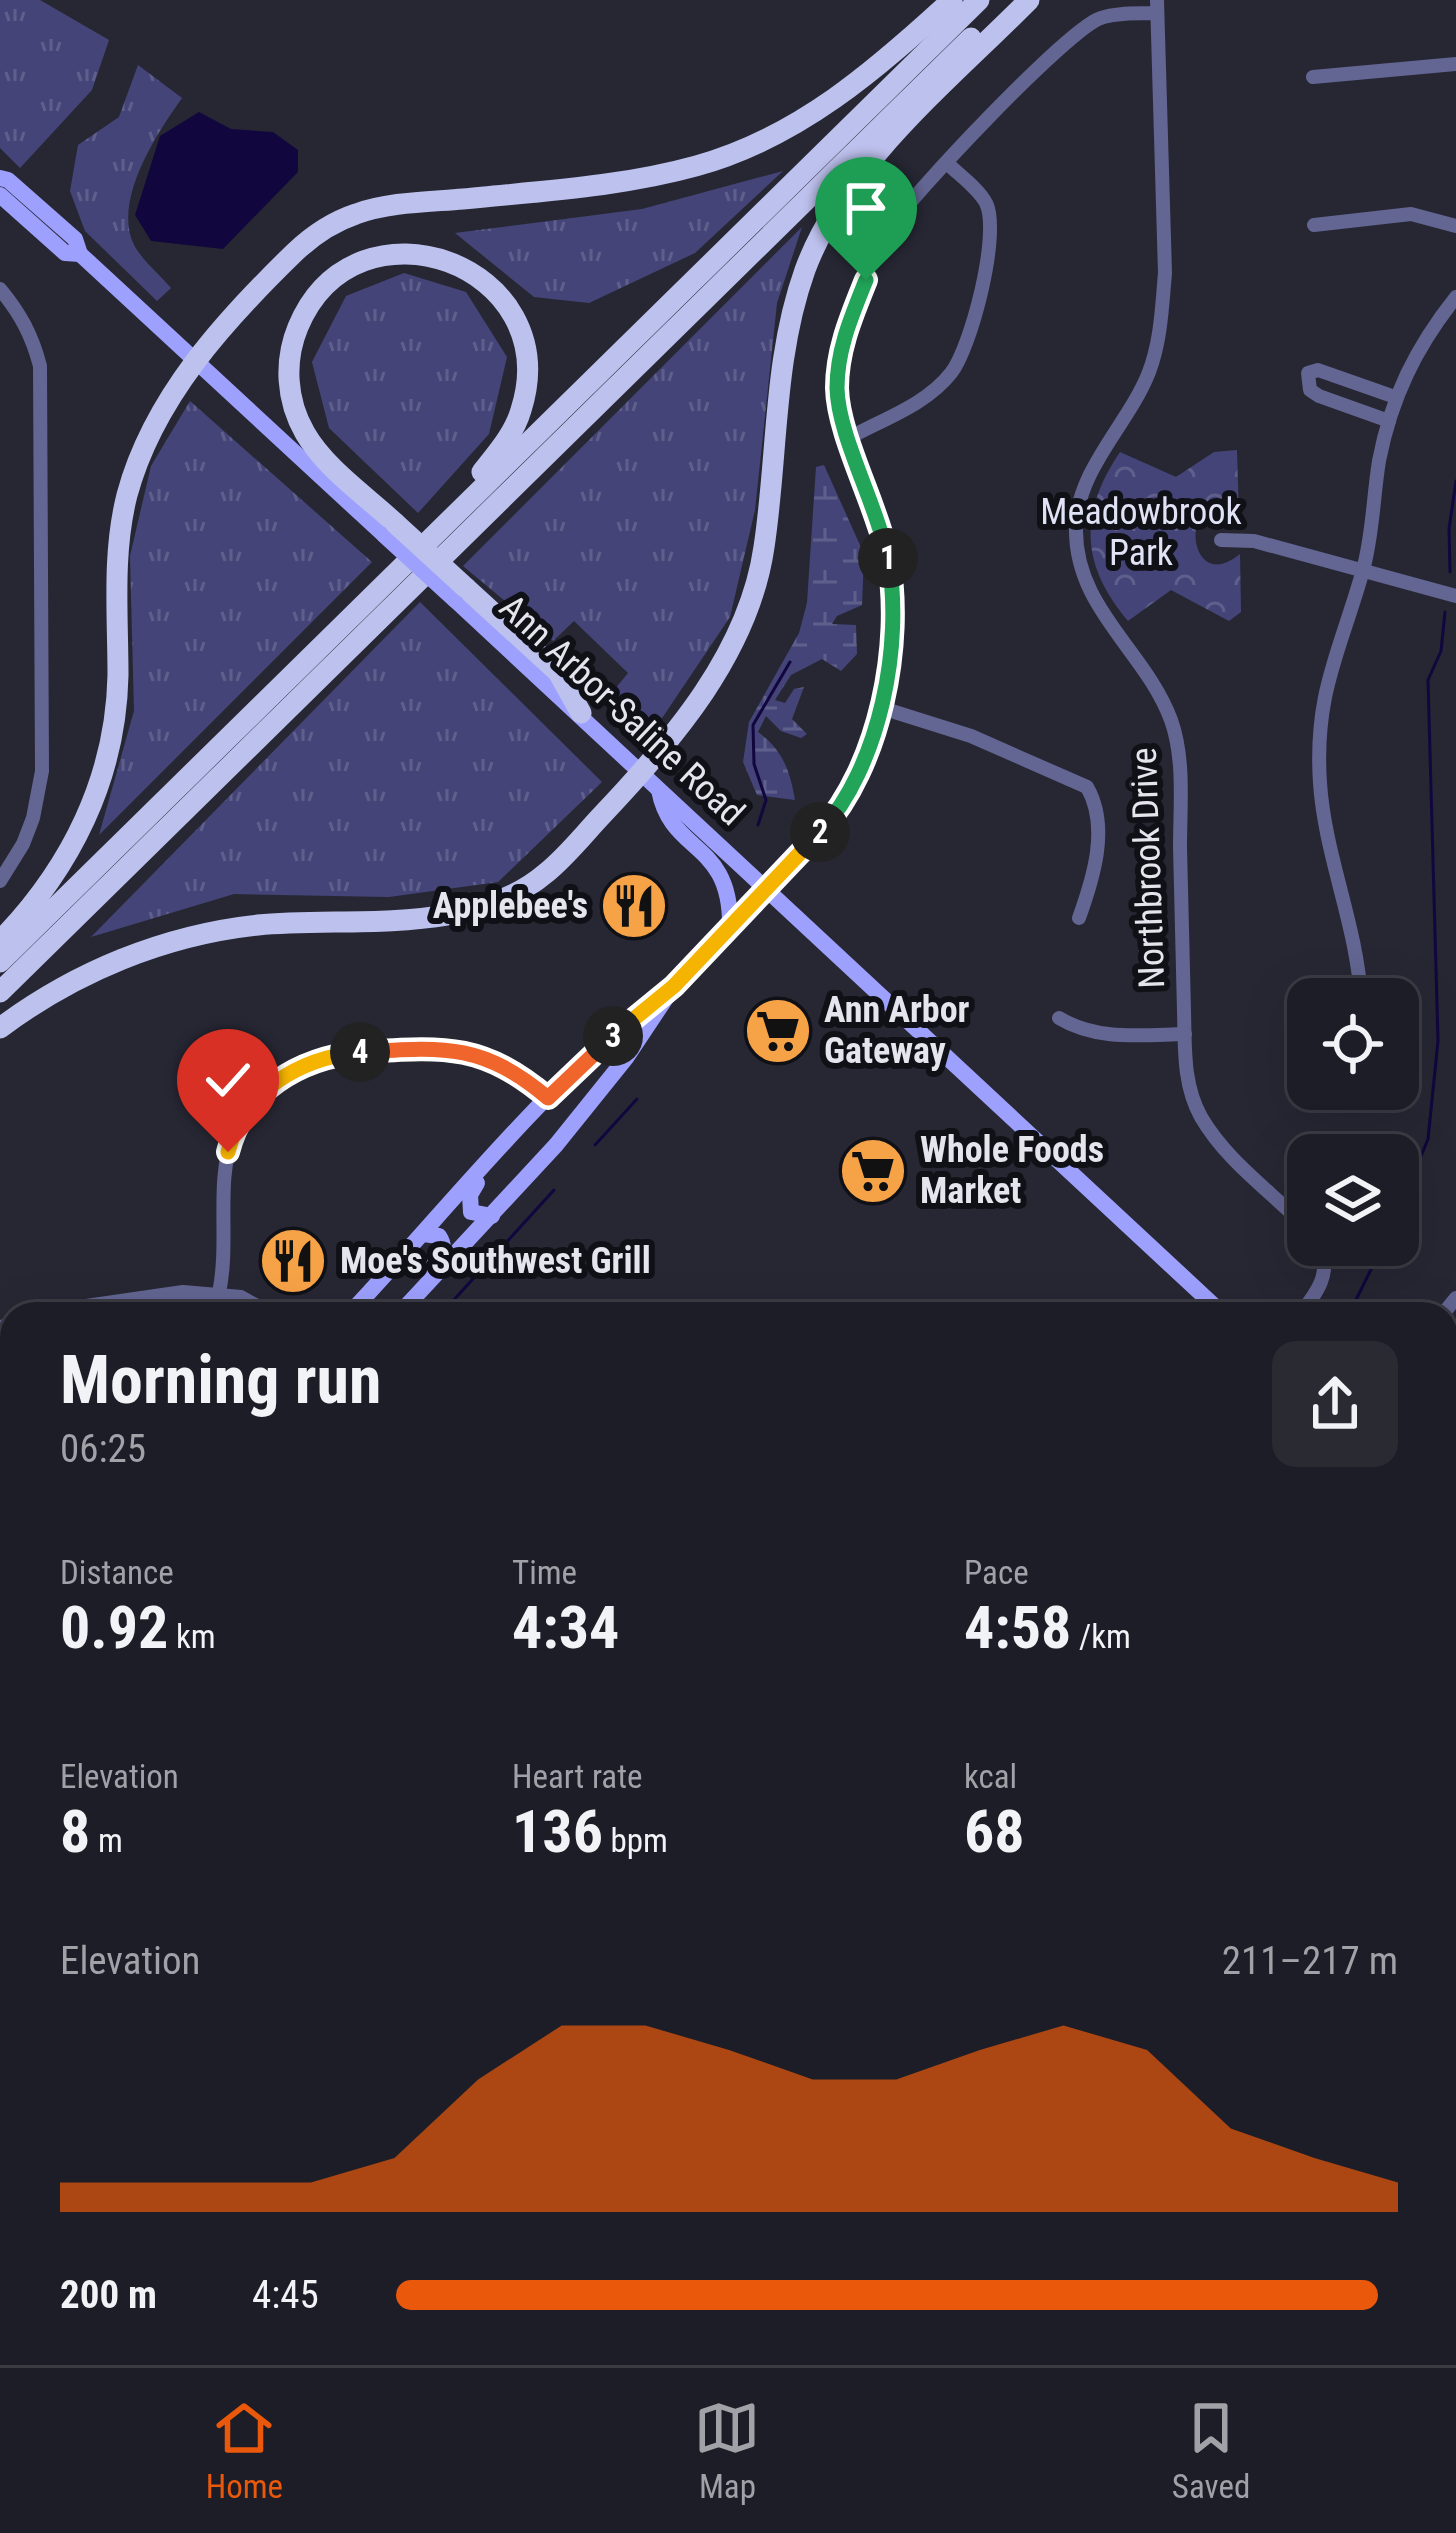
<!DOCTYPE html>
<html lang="en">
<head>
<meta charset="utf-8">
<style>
  :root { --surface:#1c1d26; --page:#292a32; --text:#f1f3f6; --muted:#a0a2a7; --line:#3a3b43; --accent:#ea580c }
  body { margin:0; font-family:"Roboto Condensed",sans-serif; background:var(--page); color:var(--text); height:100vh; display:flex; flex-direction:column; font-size:45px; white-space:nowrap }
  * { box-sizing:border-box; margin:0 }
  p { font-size:39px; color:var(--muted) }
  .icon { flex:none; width:66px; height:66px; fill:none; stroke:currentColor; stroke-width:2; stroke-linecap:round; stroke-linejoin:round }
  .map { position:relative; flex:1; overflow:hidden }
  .panel { position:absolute; left:0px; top:1302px; width:1458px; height:1065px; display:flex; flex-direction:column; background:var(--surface); border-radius:36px 36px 0 0; box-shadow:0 12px 48px #0002,0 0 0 3px var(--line) }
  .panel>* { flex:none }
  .buttons { position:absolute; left:1287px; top:978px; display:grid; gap:24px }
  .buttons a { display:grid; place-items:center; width:132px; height:132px; border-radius:24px; background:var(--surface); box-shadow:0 12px 48px #0002,0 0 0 3px var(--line); font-size:60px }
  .pin { position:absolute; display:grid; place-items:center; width:102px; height:102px; color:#fff; margin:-123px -51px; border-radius:50% 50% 50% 0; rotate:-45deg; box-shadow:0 0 12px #0007 }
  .pin .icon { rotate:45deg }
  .km { position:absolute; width:60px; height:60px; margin:-30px; border-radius:50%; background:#222; color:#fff; font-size:33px; line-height:60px; text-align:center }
  .round { display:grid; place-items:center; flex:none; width:126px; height:126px; border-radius:24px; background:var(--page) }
  .head { display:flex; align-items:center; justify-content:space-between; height:204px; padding:0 60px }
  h1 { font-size:66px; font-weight:700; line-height:90px }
  .metrics { display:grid; grid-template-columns:repeat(3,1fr); gap:18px; height:204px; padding:12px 60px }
  .metrics div { display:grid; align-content:center }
  .metrics b { font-size:60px; font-weight:700 }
  .metrics small { font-size:33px; font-weight:400 }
  .metrics p { font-size:33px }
  .chart { height:336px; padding:24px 60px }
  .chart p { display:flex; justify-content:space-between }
  .chart svg { width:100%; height:216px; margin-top:12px; fill:var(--accent); opacity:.7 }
  ul { padding:0 60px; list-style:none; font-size:39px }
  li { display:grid; grid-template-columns:192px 144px 1fr; align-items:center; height:90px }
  li i { height:30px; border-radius:15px; background:var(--accent) }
  .menu { display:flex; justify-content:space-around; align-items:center; height:168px; border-top:3px solid var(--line); background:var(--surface); font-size:33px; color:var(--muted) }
  .menu a { display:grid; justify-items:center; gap:6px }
  .menu .active { color:var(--accent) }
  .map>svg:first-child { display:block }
  .grass { fill:url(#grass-tufts) }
  .wetland { fill:url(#wetland-marsh) }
  .park { fill:url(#park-crowns) }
  .water { fill:#11073e }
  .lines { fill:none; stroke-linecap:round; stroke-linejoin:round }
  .stream { stroke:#11073e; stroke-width:3 }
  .minor { stroke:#636592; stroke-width:14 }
  .major { stroke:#9da0fd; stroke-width:16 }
  .highway { stroke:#bdc1ed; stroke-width:21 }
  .major-bridge { stroke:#9da0fd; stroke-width:16 }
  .highway-bridge { stroke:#bdc1ed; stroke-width:21 }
  .split-1-casing { stroke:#fff; stroke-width:24 }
  .split-2-casing { stroke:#fff; stroke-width:24 }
  .split-3-casing { stroke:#fff; stroke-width:24 }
  .split-4-casing { stroke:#fff; stroke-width:24 }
  .split-5-casing { stroke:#fff; stroke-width:24 }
  .split-1 { stroke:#22a559; stroke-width:15 }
  .split-2 { stroke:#22a559; stroke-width:15 }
  .split-3 { stroke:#f5b400; stroke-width:15 }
  .split-4 { stroke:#f0652b; stroke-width:15 }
  .split-5 { stroke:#f5b400; stroke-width:15 }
  .labels { text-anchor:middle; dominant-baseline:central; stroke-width:12; stroke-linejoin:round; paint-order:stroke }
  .park-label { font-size:36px; fill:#e0e2f5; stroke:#101116 }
  .street-label { font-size:36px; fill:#e4e5ed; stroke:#101116 }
  .poi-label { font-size:36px; font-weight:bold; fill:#e4e5ed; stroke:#101116; text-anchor:start }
</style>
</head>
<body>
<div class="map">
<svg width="1456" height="2365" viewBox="0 0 1456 2365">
  <defs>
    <pattern id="grass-tufts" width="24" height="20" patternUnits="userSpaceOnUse" patternTransform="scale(3)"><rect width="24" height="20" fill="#444479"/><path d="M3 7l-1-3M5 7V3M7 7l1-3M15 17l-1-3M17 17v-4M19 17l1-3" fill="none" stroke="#5f5f8c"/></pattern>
    <pattern id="wetland-marsh" width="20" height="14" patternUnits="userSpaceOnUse" patternTransform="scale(3)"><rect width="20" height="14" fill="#444479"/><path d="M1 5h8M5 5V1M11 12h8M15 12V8" fill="none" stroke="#5f5f8c"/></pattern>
    <pattern id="park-crowns" width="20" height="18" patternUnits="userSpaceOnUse" patternTransform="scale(3)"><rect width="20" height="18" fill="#444479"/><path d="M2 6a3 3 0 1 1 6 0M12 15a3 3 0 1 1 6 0" fill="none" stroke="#5f5f8c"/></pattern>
  </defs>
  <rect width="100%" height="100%" fill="#262733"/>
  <g class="grass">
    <polygon points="0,0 40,0 109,40 92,90 20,168 0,148"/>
    <path d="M138 65 182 98C158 132 112 200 134 245 142 260 160 275 171 288L157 301 85 231 70 191 78 145 119 117Z"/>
    <polygon points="783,171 695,253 589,303 534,297 455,233 642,209"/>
    <polygon points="802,227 777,303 755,510 730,617 652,733 611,694 628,673 574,621 553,641 463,566"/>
    <polygon points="404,273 466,292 507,357 489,434 418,513 329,428 312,362 346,296"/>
    <polygon points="190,401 372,562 99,835 134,711 130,556 151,466"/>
    <polygon points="420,602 602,782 498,882 389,897 234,894 91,937"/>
  </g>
  <path class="wetland" d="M824 465 864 554 862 605 837 616 832 624 856 625 857 654 841 671 822 659 791 675 775 700 785 703 794 689 804 687 792 719 807 734 801 738 781 731 766 716 758 732C783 750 790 771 795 800L757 795 743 762 749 722 799 633 807 603 816 467Z"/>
  <path class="park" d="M1237 450 1239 518C1178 477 1184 600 1240 554L1241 612 1229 621 1171 590 1128 621C1080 564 1079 513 1120 452L1176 477 1214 452Z"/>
  <polygon class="water" points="199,112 231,129 273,132 298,150 298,172 223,249 151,241 135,215 160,136"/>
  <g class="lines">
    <g class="stream">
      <polyline points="1450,572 1449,529 1456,481"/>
      <polyline points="758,825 766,800 754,764 753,725 790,662"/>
      <polyline points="595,1145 637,1099"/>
      <polyline points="1398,1213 1428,1139 1438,1041 1428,680 1441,651 1445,612"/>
      <polyline points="441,1314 554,1190"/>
      <polyline points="1349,1314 1383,1245"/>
      <polyline points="0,1964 12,1963"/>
      <polyline points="598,2365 604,2355"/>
    </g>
    <g class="minor">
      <path d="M1157 0 1165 273C1162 306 1161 341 1149 372 1129 424 1077 469 1076 527 1074 608 1145 650 1171 720 1185 759 1180 806 1180 847 1181 902 1183 956 1184 1011 1185 1048 1183 1085 1201 1117 1227 1162 1273 1193 1308 1229"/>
      <polyline points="1313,77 1456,64"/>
      <polyline points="1314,225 1411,214 1456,226"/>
      <path d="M0 289C20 313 32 335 40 366L42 771 33 818 23 844 0 881"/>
      <polyline points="1389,421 1319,396 1310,390 1308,373 1318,370 1395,397"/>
      <path d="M849 438C883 419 926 405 951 373 971 348 1001 233 986 203 978 188 959 175 947 163"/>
      <polyline points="1221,540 1254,541 1456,596"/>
      <path d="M882 708 971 736 1087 787C1110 827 1093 879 1079 918"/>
      <path d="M767 886C788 865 812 845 829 820 891 734 908 616 876 515 861 466 832 419 838 366 843 321 866 269 889 230 909 197 1070 27 1101 18 1118 12 1139 14 1156 13"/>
      <path d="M1361 999C1357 925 1325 857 1320 783 1314 693 1340 652 1363 570 1373 534 1373 498 1379 461 1391 398 1416 347 1456 297"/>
      <path d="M1059 1018C1097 1041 1141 1035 1185 1034"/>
      <path d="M219 1293C230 1240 215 1184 233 1136 260 1061 344 1050 413 1050 434 1050 457 1048 477 1054 505 1062 526 1080 548 1098"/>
      <polyline points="31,1314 183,1292 241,1297 271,1314"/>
      <path d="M1300 1314C1317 1293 1332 1273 1320 1245"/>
      <polyline points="1443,1314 1456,1298"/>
      <polyline points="0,1328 12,1322"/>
      <polyline points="1446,1582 1456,1595"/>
      <polyline points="0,1775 12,1771"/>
      <polyline points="0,1784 12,1784"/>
      <polyline points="1446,1909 1456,1909"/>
      <polyline points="1446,1959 1456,1960"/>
      <polyline points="1446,2157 1456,2127"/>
      <polyline points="1446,2221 1456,2220"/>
      <polyline points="0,2263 12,2263"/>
      <polyline points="1446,2343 1456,2345"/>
      <polyline points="550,2355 554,2365"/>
      <polyline points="753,2355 753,2365"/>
      <polyline points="1299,2364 1332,2355"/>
      <polyline points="834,2365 849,2358 860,2365"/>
      <polyline points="1027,2365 1028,2355"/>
    </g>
    <g class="major">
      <polyline points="0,178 8,180 75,239 80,254 384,535"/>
      <polyline points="0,195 65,253 80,254"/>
      <polyline points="455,600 1223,1314"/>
      <path d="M659 790C671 855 731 840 730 926"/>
      <polyline points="477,1183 470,1195 471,1212 492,1216"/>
      <path d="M423 1234 439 1236C448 1250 440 1258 430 1269"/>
      <path d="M349 1314C451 1206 545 1083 664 993"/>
      <polyline points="399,1314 556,1145 626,1058 674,986 767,886"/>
      <polyline points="1446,1515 1456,1525"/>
      <polyline points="92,2355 92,2365"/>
      <polyline points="130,2355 130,2365"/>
    </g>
    <g class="highway">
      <path d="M395 523C366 496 325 468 305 433 286 400 284 361 298 327 356 188 567 265 521 410 514 434 497 453 482 472"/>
      <polyline points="466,588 558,672 581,713"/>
      <path d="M0 941C71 868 116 778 118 675 118 615 112 554 127 495 153 398 225 320 295 252 313 235 332 222 356 214 389 202 428 202 463 199 541 191 620 187 696 166 798 138 876 70 952 0"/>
      <polyline points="0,962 979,0"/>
      <polyline points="0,992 971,38"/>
      <path d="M0 1028C75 972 164 935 258 925 350 916 471 937 546 873 567 856 584 834 603 814 673 740 749 652 764 547 778 455 773 359 805 270 844 164 951 79 1029 0"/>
    </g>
    <polyline class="major-bridge" points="384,535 455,600"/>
    <polyline class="highway-bridge" points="395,523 466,588"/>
  </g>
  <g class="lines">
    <g class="split-1-casing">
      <path id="split-1" d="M866 280C852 315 837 349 837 388 838 436 877 505 888 558"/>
    </g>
    <g class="split-2-casing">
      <path id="split-2" d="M820 832C880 767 904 643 888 558"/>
    </g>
    <g class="split-3-casing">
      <polyline id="split-3" points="613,1036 674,986 820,832"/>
    </g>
    <g class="split-4-casing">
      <path id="split-4" d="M360 1052C443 1047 481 1042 548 1098L613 1036"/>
    </g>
    <g class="split-5-casing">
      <path id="split-5" d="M228 1152C243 1091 300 1058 360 1052"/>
    </g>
    <use href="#split-1" class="split-1"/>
    <use href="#split-2" class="split-2"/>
    <use href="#split-3" class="split-3"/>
    <use href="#split-4" class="split-4"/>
    <use href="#split-5" class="split-5"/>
  </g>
  <defs>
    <g id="restaurant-disc" transform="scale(3.45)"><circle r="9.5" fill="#f6a247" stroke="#101116"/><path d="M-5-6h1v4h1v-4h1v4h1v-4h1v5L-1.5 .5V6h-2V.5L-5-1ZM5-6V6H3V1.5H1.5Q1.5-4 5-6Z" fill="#111"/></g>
    <g id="supermarket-disc" transform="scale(3.45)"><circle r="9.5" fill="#f6a247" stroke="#101116"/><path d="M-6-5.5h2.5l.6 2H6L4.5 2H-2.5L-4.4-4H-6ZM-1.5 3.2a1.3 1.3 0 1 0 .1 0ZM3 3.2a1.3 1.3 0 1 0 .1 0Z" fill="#111"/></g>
  </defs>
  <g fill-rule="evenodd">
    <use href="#restaurant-disc" x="634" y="906"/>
    <use href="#supermarket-disc" x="778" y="1031"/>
    <use href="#supermarket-disc" x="873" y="1171"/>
    <use href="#restaurant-disc" x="293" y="1261"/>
  </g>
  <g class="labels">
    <g class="park-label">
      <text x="1141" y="512">Meadowbrook<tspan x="1141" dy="41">Park</tspan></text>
    </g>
    <g class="street-label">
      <text transform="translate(622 710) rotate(43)">Ann Arbor-Saline Road</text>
      <text transform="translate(1148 868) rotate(-92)">Northbrook Drive</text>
    </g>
    <g class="poi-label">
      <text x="588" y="906" text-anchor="end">Applebee's</text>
      <text x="824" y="1010">Ann Arbor<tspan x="824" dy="41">Gateway</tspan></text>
      <text x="920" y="1150">Whole Foods<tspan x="920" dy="41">Market</tspan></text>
      <text x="340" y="1261">Moe's Southwest Grill</text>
    </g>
  </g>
</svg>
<div class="buttons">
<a><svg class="icon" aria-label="locate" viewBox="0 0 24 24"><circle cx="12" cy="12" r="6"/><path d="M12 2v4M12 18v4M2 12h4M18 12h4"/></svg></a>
<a><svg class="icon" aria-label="layers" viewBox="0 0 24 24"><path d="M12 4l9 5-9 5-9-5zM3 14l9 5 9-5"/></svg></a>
</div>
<div class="pin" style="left:866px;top:280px;background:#1e9e55"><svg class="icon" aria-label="arrive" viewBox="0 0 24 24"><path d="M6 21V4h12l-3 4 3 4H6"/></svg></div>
<div class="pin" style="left:228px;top:1152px;background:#d93025"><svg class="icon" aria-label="check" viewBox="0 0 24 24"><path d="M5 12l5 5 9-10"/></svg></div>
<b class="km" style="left:888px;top:558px">1</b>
<b class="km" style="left:820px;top:832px">2</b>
<b class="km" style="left:613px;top:1036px">3</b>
<b class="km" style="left:360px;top:1052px">4</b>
<section class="panel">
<div class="head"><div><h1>Morning run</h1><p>06:25</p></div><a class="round"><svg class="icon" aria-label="share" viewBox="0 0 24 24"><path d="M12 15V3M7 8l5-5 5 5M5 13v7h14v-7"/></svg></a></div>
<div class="metrics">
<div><p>Distance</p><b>0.92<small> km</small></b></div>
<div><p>Time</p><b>4:34</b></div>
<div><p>Pace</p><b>4:58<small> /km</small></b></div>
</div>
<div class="metrics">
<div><p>Elevation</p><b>8<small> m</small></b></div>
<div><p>Heart rate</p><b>136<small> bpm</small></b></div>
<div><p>kcal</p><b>68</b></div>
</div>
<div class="chart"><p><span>Elevation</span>211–217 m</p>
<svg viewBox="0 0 160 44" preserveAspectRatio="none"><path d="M0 44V38L10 38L20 38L30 38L40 33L50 17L60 6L70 6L80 11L90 17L100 17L110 11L120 6L130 11L140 27L150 33L160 38V44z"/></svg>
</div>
<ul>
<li><b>200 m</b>4:45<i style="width:98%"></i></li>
</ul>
</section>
</div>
<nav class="menu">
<a class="active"><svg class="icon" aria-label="home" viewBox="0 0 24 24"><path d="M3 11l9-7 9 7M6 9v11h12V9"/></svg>Home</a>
<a><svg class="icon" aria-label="map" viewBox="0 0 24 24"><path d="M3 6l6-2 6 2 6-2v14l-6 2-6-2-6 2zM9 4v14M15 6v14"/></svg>Map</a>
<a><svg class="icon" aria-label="saved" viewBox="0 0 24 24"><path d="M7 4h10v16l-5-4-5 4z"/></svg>Saved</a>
</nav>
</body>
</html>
